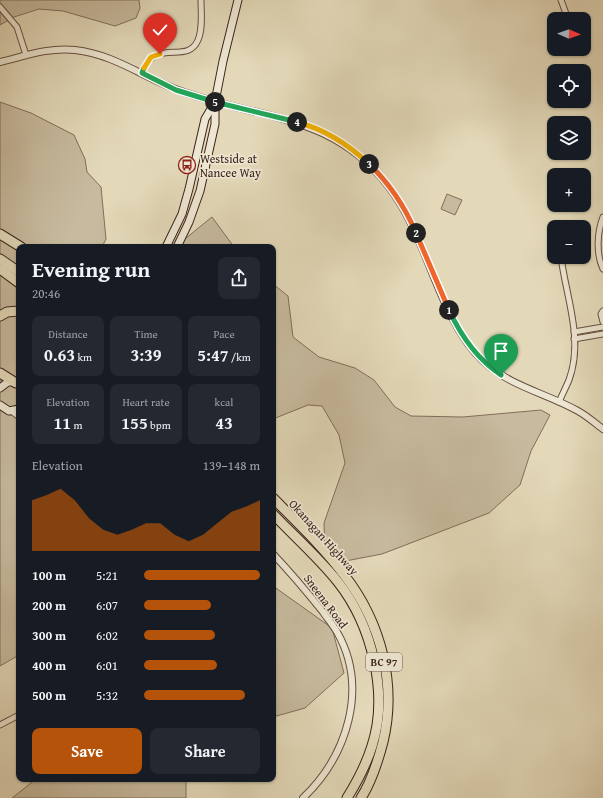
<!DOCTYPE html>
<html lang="en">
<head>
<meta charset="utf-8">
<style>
  :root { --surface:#171b24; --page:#242831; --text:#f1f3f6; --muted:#9ea1a6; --accent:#b45309 }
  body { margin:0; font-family:"Gentium Book Plus",serif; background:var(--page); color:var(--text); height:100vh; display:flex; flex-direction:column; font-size:15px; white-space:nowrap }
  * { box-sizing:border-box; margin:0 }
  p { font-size:13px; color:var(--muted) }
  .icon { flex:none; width:22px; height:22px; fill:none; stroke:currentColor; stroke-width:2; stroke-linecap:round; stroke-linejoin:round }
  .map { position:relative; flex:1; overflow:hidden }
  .details { position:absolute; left:16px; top:244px; width:260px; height:538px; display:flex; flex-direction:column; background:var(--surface); border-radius:8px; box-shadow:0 1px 3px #0004 }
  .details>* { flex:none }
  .needle { width:26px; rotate:92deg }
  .fabs { position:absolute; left:547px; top:12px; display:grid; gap:8px }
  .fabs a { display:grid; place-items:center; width:44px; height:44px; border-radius:8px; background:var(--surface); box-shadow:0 1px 3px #0004; font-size:20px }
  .pin { position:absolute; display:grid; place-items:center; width:34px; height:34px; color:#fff; margin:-41px -17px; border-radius:50% 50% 50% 0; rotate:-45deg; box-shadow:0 0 4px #0007 }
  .pin .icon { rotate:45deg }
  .km { position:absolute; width:20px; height:20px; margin:-10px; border-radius:50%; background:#222; color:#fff; font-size:11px; line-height:20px; text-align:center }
  .round { display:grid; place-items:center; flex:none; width:42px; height:42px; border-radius:8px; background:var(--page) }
  .head { display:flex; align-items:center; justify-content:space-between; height:68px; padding:0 16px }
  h1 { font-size:22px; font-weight:700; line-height:30px }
  .stats { display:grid; grid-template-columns:repeat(3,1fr); gap:6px; height:68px; padding:4px 16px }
  .stats div { display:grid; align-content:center; border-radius:8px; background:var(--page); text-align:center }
  .stats b { font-size:17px; font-weight:700 }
  .stats small { font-size:11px; font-weight:400 }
  .stats p { font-size:11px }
  .chart { height:112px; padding:8px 16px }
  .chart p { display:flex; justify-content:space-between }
  .chart svg { width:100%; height:72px; margin-top:4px; fill:var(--accent); opacity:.7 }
  .primary-button { display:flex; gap:8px; margin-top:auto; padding:8px 16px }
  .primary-button a { flex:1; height:46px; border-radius:8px; background:var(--accent); color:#fff; font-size:16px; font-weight:700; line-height:46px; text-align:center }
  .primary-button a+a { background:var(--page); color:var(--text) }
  ul { padding:0 16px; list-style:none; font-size:13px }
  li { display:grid; grid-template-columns:64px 48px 1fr; align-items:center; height:30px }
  li i { height:10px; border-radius:5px; background:var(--accent) }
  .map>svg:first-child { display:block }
  .green { fill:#c7ba9e; stroke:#826e5c }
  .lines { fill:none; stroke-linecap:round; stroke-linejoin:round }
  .minor-casing { stroke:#665042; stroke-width:7 }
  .tertiary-casing { stroke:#665042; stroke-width:8 }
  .secondary-casing { stroke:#3c231b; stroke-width:9 }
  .motorway-casing { stroke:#3c231b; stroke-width:11 }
  .minor { stroke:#ede6d2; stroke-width:5 }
  .tertiary { stroke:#ede6d2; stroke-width:6 }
  .secondary { stroke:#ede6d2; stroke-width:7 }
  .motorway { stroke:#e3d9b9; stroke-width:9 }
  .split-1-casing { stroke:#fff; stroke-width:8 }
  .split-2-casing { stroke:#fff; stroke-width:8 }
  .split-3-casing { stroke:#fff; stroke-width:8 }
  .split-4-casing { stroke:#fff; stroke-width:8 }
  .split-5-casing { stroke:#fff; stroke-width:8 }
  .split-6-casing { stroke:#fff; stroke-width:8 }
  .split-7-casing { stroke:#fff; stroke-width:8 }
  .split-1 { stroke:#22a559; stroke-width:5 }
  .split-2 { stroke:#f0652b; stroke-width:5 }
  .split-3 { stroke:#f0652b; stroke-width:5 }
  .split-4 { stroke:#f5b400; stroke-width:5 }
  .split-5 { stroke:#22a559; stroke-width:5 }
  .split-6 { stroke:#22a559; stroke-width:5 }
  .split-7 { stroke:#f5b400; stroke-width:5 }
  .labels { text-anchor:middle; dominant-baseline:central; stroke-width:3.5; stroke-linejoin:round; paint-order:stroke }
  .shield { fill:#ede6d2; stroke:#715e52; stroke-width:1 }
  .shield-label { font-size:11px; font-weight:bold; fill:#3c231b }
  .poi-label { font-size:12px; fill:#3c231b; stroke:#ede6d2; text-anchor:start }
  .street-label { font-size:12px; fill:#3c231b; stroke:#ede6d2 }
</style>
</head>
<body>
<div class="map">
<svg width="603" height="798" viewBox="0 0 603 798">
  <rect width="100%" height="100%" fill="#e3d9b9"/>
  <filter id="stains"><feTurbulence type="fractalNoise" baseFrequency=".005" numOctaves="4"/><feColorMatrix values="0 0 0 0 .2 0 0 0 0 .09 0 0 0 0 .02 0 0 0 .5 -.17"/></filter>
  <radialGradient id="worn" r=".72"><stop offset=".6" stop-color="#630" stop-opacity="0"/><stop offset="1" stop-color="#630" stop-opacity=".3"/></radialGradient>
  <g class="green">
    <polygon points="0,0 139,0 140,8 136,18 115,26 63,11 39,9 14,17 0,25"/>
    <polygon points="0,102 31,113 74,135 85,159 87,172 101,187 106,239 102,247 19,247 19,655 0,666"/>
    <polygon points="447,194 462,200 455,215 441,209"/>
    <polygon points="212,217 234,247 175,247"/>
    <polygon points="273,284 288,296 293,337 319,357 355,368 374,380 395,407 411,416 463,417 541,410 550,415 531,451 520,485 489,513 382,554 335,563 325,553 324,523 345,463 339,435 322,406 308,405 273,419"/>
    <polygon points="273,586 332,628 344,673 305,708 273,717"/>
    <polygon points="36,779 186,779 186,798 12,798"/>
  </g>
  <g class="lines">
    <g class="minor-casing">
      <g id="minor">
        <polyline points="561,0 568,19"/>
        <polyline points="0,7 17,27 26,55"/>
        <path d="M142 73C155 36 187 66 198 40 203 29 201 12 201 0"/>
        <path d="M603 217C597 233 596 254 603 269"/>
        <polyline points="603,311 601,314 603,322"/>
        <polyline points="574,332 603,327"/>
        <polyline points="574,339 603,334"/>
        <path d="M559 402C562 395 566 387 569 380 584 339 566 297 561 257"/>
        <polyline points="0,725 19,715"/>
      </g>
    </g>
    <g class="tertiary-casing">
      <g id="tertiary">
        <path d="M0 62C25 56 49 47 75 50 113 54 143 77 178 90 258 120 332 112 389 187 429 239 437 316 483 361 509 386 548 394 578 411 587 416 595 423 603 429"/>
        <polyline points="12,411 19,416"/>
        <path d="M273 554C291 573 307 592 323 612 327 618 333 625 337 632 369 688 347 756 303 798"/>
      </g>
    </g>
    <g class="secondary-casing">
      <g id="secondary">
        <polyline points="166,247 182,214 189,189 205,119 215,102"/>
        <polyline points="177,247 189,222 200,191 215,124 215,102 223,61 238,0"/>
        <polyline points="0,388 8,382 15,382"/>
        <polyline points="0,405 9,411 19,409"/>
      </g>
    </g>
    <g class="motorway-casing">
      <g id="motorway">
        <polyline points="0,234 21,247"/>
        <polyline points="0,259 19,272"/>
        <polyline points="0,269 19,283"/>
        <polyline points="0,316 7,312 19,311"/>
        <polyline points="0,373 16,383"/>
        <path d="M273 498C298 523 324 548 345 576 381 623 397 684 383 742 378 761 372 781 361 798"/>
        <path d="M273 514C294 536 319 558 338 582 372 625 389 694 372 746 366 765 357 782 347 798"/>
      </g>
    </g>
    <use href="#minor" class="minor"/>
    <use href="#tertiary" class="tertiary"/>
    <use href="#secondary" class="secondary"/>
    <use href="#motorway" class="motorway"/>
  </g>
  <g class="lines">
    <g class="split-1-casing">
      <path id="split-1" d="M449 310C461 336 477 359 501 375"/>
    </g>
    <g class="split-2-casing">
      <polyline id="split-2" points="416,233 449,310"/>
    </g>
    <g class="split-3-casing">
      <path id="split-3" d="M369 164C389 183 405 207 416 233"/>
    </g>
    <g class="split-4-casing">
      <path id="split-4" d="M297 122C323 129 349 145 369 164"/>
    </g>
    <g class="split-5-casing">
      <polyline id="split-5" points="215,102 297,122"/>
    </g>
    <g class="split-6-casing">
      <polyline id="split-6" points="144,68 142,73 176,90 215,102"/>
    </g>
    <g class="split-7-casing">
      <polyline id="split-7" points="144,68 151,57 160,54"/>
    </g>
    <use href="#split-1" class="split-1"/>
    <use href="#split-2" class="split-2"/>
    <use href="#split-3" class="split-3"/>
    <use href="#split-4" class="split-4"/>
    <use href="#split-5" class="split-5"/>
    <use href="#split-6" class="split-6"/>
    <use href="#split-7" class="split-7"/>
  </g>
  <defs>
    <g id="bus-ring" transform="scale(0.9)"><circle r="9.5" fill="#ede6d2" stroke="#8f2418" stroke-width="1.5"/><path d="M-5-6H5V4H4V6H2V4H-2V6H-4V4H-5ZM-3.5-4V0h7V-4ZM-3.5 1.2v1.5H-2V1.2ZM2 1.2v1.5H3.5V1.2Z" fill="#8f2418"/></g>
  </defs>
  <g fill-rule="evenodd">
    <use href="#bus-ring" x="187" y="165"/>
  </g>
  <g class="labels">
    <rect class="shield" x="366" y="653" width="36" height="18" rx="3"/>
    <g class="shield-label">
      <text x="384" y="662">BC 97</text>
    </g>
    <g class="poi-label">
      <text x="200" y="158">Westside at<tspan x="200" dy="14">Nancee Way</tspan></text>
    </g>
    <g class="street-label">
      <text transform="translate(324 537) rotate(48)">Okanagan Highway</text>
      <text transform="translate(326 601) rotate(53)">Sneena Road</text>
    </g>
  </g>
  <rect width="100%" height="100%" filter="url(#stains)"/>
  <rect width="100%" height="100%" fill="url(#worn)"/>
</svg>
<div class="fabs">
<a><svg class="needle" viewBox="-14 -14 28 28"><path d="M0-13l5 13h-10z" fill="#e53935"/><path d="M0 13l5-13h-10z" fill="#9ea1a6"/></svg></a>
<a><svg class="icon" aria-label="locate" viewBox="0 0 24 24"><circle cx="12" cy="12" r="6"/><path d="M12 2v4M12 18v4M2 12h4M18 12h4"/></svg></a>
<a><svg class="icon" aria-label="layers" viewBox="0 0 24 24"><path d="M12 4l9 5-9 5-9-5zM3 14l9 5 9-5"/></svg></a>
<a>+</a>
<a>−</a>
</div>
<div class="pin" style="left:501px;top:375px;background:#1e9e55"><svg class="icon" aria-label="arrive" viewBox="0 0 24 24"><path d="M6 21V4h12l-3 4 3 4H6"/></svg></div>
<div class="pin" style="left:160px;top:54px;background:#d93025"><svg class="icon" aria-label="check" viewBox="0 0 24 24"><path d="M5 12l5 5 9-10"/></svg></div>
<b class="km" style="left:449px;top:310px">1</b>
<b class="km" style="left:416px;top:233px">2</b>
<b class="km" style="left:369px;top:164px">3</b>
<b class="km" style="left:297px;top:122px">4</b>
<b class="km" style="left:215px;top:102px">5</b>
<section class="details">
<div class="head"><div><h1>Evening run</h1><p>20:46</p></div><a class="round"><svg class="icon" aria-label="share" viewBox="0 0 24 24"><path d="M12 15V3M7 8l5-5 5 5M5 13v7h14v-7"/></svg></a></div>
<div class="stats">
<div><p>Distance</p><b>0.63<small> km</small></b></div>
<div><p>Time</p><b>3:39</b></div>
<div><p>Pace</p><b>5:47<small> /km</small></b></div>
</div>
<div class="stats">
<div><p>Elevation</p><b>11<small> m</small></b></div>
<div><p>Heart rate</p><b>155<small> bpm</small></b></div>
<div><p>kcal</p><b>43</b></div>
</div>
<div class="chart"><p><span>Elevation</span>139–148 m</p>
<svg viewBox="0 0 160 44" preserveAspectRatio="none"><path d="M0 44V13L10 10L20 6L30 13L40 24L50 31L60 34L70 31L80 27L90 27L100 34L110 38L120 34L130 27L140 20L150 17L160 13V44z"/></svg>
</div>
<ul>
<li><b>100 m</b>5:21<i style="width:100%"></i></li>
<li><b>200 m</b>6:07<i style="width:58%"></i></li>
<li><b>300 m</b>6:02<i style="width:61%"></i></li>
<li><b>400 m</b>6:01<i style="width:63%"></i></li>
<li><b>500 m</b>5:32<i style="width:87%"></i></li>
</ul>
<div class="primary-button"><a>Save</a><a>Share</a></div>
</section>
</div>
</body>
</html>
